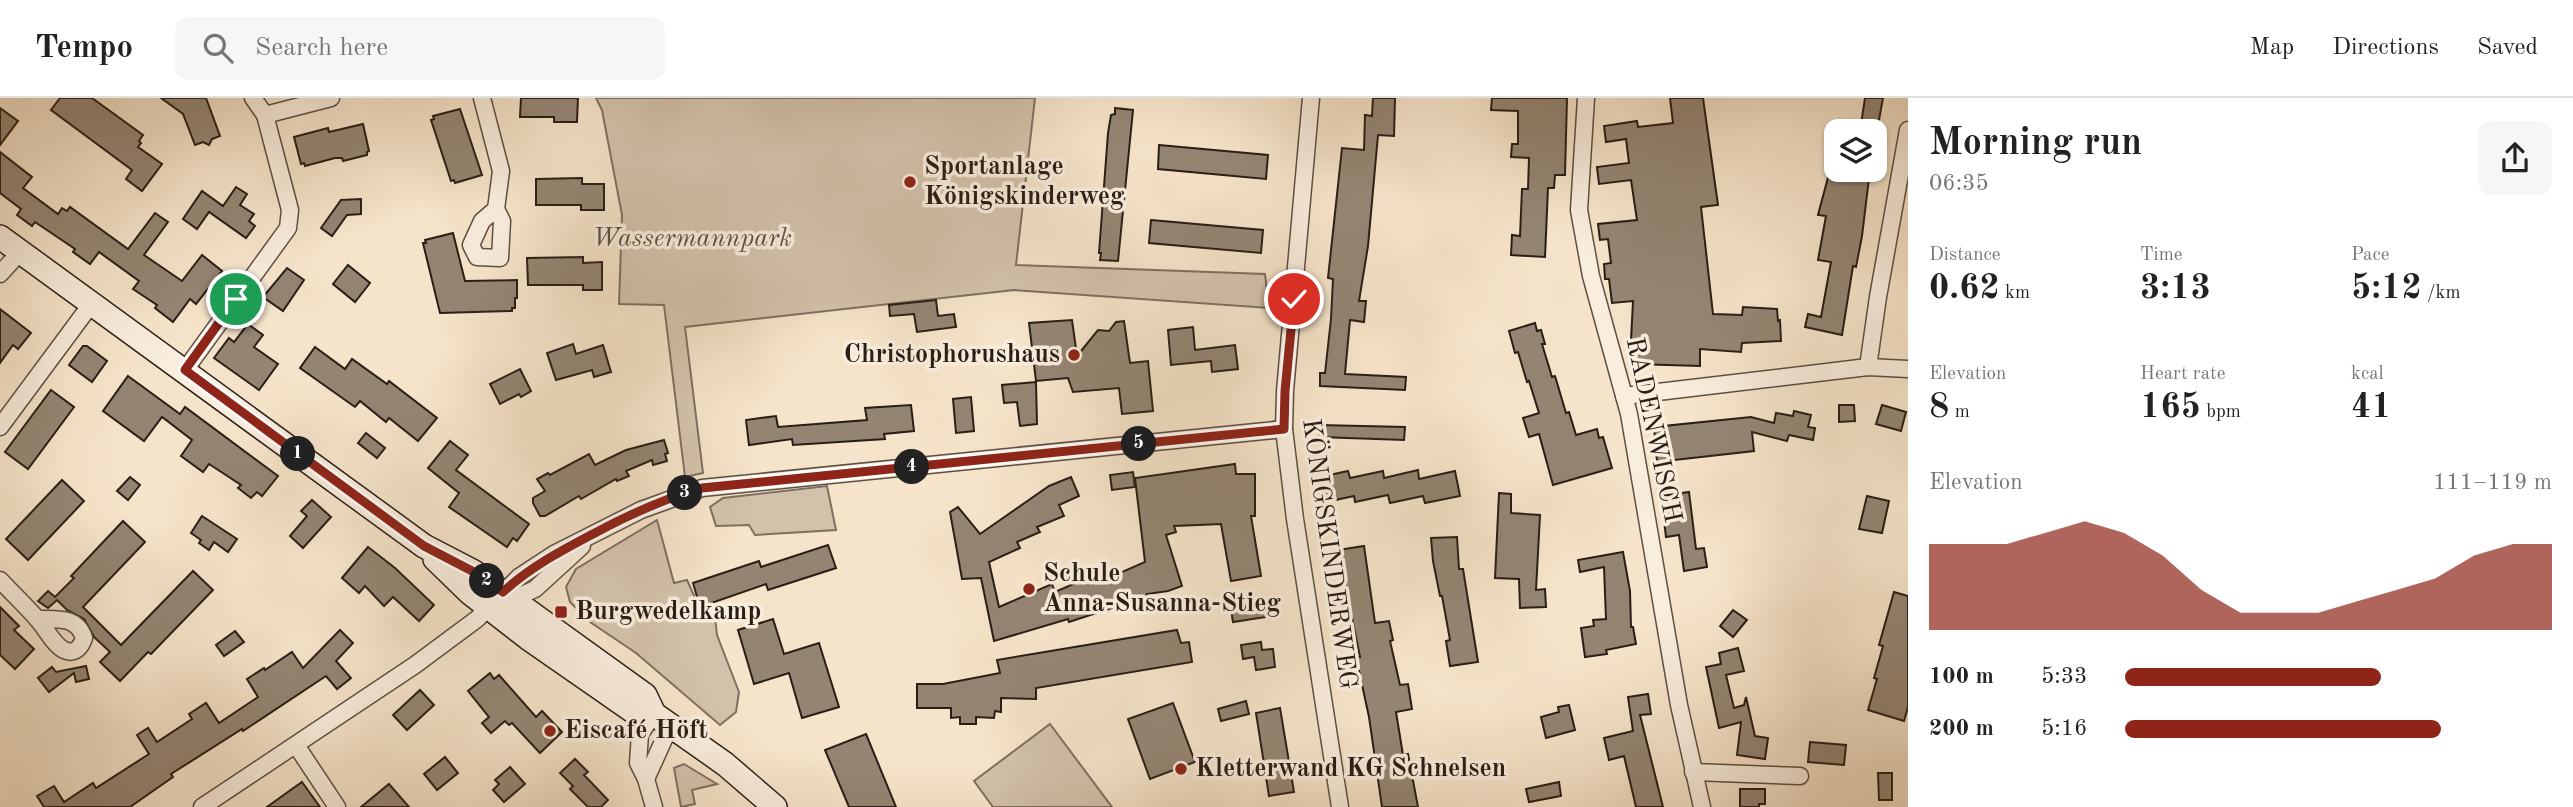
<!DOCTYPE html>
<html lang="en">
<head>
<meta charset="utf-8">
<style>
  :root { --surface:#fff; --page:#f6f6f6; --text:#222; --muted:#767676; --line:#e0e0e0; --accent:#8f2418 }
  body { margin:0; font-family:"Old Standard TT",serif; background:var(--page); color:var(--text); height:100vh; display:flex; flex-direction:column; font-size:26px; white-space:nowrap }
  * { box-sizing:border-box; margin:0 }
  p { font-size:23px; color:var(--muted) }
  .icon { flex:none; width:38px; height:38px; fill:none; stroke:currentColor; stroke-width:2; stroke-linecap:round; stroke-linejoin:round }
  .map { position:relative; flex:1; overflow:hidden }
  .details { display:flex; flex-direction:column; background:var(--surface); width:665px }
  .details>* { flex:none }
  .fabs { position:absolute; left:1824px; top:21px; display:grid; gap:14px }
  .fabs a { display:grid; place-items:center; width:63px; height:63px; border-radius:14px; background:var(--surface); box-shadow:0 2px 5px #0004; font-size:35px }
  .pin { position:absolute; display:grid; place-items:center; width:60px; height:60px; color:#fff; margin:-30px; border:4px solid #fff; border-radius:50%; box-shadow:0 2px 7px #0007 }
  .km { position:absolute; width:35px; height:35px; margin:-18px; border-radius:50%; background:#222; color:#fff; font-size:19px; line-height:35px; text-align:center }
  .round { display:grid; place-items:center; flex:none; width:74px; height:74px; border-radius:14px; background:var(--page) }
  .headline { display:flex; align-items:center; justify-content:space-between; height:119px; padding:0 21px }
  h1 { font-size:38px; font-weight:700; line-height:52px }
  .metrics { display:grid; grid-template-columns:repeat(3,1fr); gap:10px; height:119px; padding:7px 21px }
  .metrics div { display:grid; align-content:center }
  .metrics b { font-size:35px; font-weight:700 }
  .metrics small { font-size:19px; font-weight:400 }
  .metrics p { font-size:19px }
  .chart { height:196px; padding:14px 21px }
  .chart p { display:flex; justify-content:space-between }
  .chart svg { width:100%; height:126px; margin-top:7px; fill:var(--accent); opacity:.7 }
  ul { padding:0 21px; list-style:none; font-size:23px }
  li { display:grid; grid-template-columns:112px 84px 1fr; align-items:center; height:52px }
  li i { height:18px; border-radius:9px; background:var(--accent) }
  header { display:flex; align-items:center; gap:42px; box-sizing:border-box; height:98px; padding:0 35px; background:var(--surface); border-bottom:2px solid var(--line) }
  header strong { font-size:33px }
  nav { display:flex; gap:38px; margin-inline-start:auto; font-size:24px }
  .search { width:490px; height:63px; background:var(--page); display:flex; align-items:center; gap:18px; box-sizing:border-box; padding:0 24px; border-radius:14px; color:var(--muted); font-size:26px }
  main { display:flex; flex:1; min-height:0 }
  .map>svg:first-child { display:block }
  .green { fill:#d3c2ab; stroke:#7e7060; stroke-width:2 }
  .building { fill:#948573; stroke:#291e15; stroke-width:2 }
  .lines { fill:none; stroke-linecap:round; stroke-linejoin:round }
  .street-casing { stroke:#5c5042; stroke-width:19 }
  .secondary-casing { stroke:#291e15; stroke-width:26 }
  .street { stroke:#f9eddd; stroke-width:16 }
  .secondary { stroke:#f9eddd; stroke-width:23 }
  .route-casing { stroke:#fff; stroke-width:14 }
  .route { stroke:#8f2418; stroke-width:9 }
  .poi-dot { fill:#8f2418; stroke:#f9eddd; stroke-width:2.5 }
  .labels { text-anchor:middle; dominant-baseline:central; stroke-width:7; stroke-linejoin:round; paint-order:stroke }
  .poi-label { font-size:26px; font-weight:bold; fill:#291e15; stroke:#f9eddd; text-anchor:start }
  .park-label { font-size:26px; font-style:italic; fill:#5c4f42; stroke:#f9eddd }
  .street-label { font-size:26px; fill:#291e15; stroke:#f9eddd }
</style>
</head>
<body>
<header>
<strong>Tempo</strong>
<div class="search"><svg class="icon" aria-label="search" viewBox="0 0 24 24"><circle cx="10" cy="10" r="6"/><path d="M15 15l6 6"/></svg>Search here</div>
<nav><a>Map</a><a>Directions</a><a>Saved</a></nav>
</header>
<main>
<div class="map">
<svg width="1908" height="709" viewBox="0 0 1908 709">
  <rect width="100%" height="100%" fill="#f6e4ca"/>
  <filter id="stains"><feTurbulence type="fractalNoise" baseFrequency=".00286" numOctaves="4"/><feColorMatrix values="0 0 0 0 .2 0 0 0 0 .09 0 0 0 0 .02 0 0 0 .5 -.17"/></filter>
  <radialGradient id="worn" r=".72"><stop offset=".6" stop-color="#630" stop-opacity="0"/><stop offset="1" stop-color="#630" stop-opacity=".3"/></radialGradient>
  <g class="green">
    <polygon points="596,0 1035,0 1016,167 1265,176 1269,210 1014,192 685,229 703,375 685,379 664,207 619,206 622,117 602,12"/>
    <polygon points="827,388 836,432 755,437 749,427 716,428 710,409 723,400"/>
    <polygon points="657,422 674,485 687,482 700,511 714,509 717,537 739,594 736,614 720,627 636,555 590,524 570,504 566,489 576,471"/>
    <polygon points="1050,626 1112,709 993,709 974,683"/>
    <polygon points="684,666 717,686 692,692 695,706 681,709 674,670"/>
  </g>
  <g class="building">
    <polygon points="60,0 92,0 143,37 139,43 141,45 138,49 162,66 142,93 126,81 132,72 51,12"/>
    <polygon points="161,0 206,0 220,38 212,41 209,47 203,44 195,47 183,16"/>
    <polygon points="578,0 577,24 554,24 554,19 520,19 521,0"/>
    <polygon points="1373,0 1395,0 1394,38 1378,37 1368,148 1359,203 1366,203 1364,224 1350,222 1345,276 1406,279 1405,292 1320,288 1320,275 1325,275 1331,221 1333,181 1328,180 1342,50 1364,52 1365,17 1372,18"/>
    <polygon points="1492,0 1567,0 1565,77 1555,77 1554,90 1548,90 1545,159 1511,157 1512,137 1520,138 1522,91 1528,91 1529,60 1511,59 1512,46 1518,46 1518,13 1491,12"/>
    <polygon points="1670,0 1703,0 1718,107 1701,109 1713,216 1742,217 1743,209 1777,211 1778,223 1780,222 1781,243 1742,245 1741,254 1700,251 1700,268 1634,266 1634,262 1630,262 1633,203 1612,205 1609,181 1605,181 1604,166 1611,165 1608,141 1600,142 1598,126 1637,122 1631,82 1599,86 1597,69 1629,65 1626,41 1606,44 1604,28 1637,23 1638,29 1673,25"/>
    <polygon points="1865,0 1883,0 1877,33 1860,33"/>
    <polygon points="0,10 18,23 0,47"/>
    <polygon points="1115,10 1133,12 1118,163 1100,162 1101,155 1099,155 1108,35 1111,17 1115,16"/>
    <polygon points="460,11 482,77 455,85 454,82 451,83 431,22 434,21 433,18"/>
    <polygon points="363,26 369,53 367,54 367,57 343,63 342,60 335,60 305,68 304,65 301,66 294,39 328,30 329,34"/>
    <polygon points="1159,47 1268,57 1266,81 1158,71"/>
    <polygon points="0,54 32,79 23,90 58,116 62,110 67,113 70,109 128,151 155,115 168,124 144,157 182,183 202,157 222,173 196,206 190,201 173,224 155,210 157,207 133,191 139,183 99,154 90,166 73,154 75,151 35,124 32,128 17,117 21,111 0,95"/>
    <polygon points="1830,72 1870,72 1862,138 1856,169 1853,168 1842,237 1805,229 1808,216 1821,219 1831,164 1818,162 1826,118 1818,117"/>
    <polygon points="582,80 582,86 604,86 604,112 581,112 581,107 536,107 536,81"/>
    <polygon points="236,89 247,96 240,107 254,116 249,123 255,128 246,140 209,114 197,131 183,121 202,93 223,108"/>
    <polygon points="361,101 361,116 347,117 332,138 321,130 341,102"/>
    <polygon points="1151,122 1263,132 1261,155 1149,145"/>
    <polygon points="453,135 465,183 517,182 517,200 515,200 515,210 512,210 512,213 440,215 423,145 426,145 425,142"/>
    <polygon points="583,159 583,165 602,164 602,192 583,192 583,187 528,187 527,160"/>
    <polygon points="348,167 370,185 355,204 333,186"/>
    <polygon points="287,170 304,182 283,213 263,199"/>
    <polygon points="936,202 938,218 954,216 956,229 917,234 914,216 890,218 889,207"/>
    <polygon points="0,211 31,235 18,251 13,247 0,265"/>
    <polygon points="1072,222 1077,258 1098,232 1109,233 1116,224 1124,223 1130,265 1148,263 1153,313 1122,316 1119,290 1073,294 1068,280 1036,283 1029,225"/>
    <polygon points="1535,225 1537,233 1541,232 1545,246 1542,246 1552,279 1555,278 1566,315 1569,314 1576,337 1597,331 1599,340 1603,339 1612,370 1553,387 1539,336 1529,339 1523,320 1539,315 1529,283 1527,284 1518,254 1515,255 1509,233"/>
    <polygon points="248,226 263,237 254,249 278,266 259,292 214,260 229,240 234,244"/>
    <polygon points="1193,229 1195,252 1235,247 1238,271 1212,274 1211,263 1171,267 1168,232"/>
    <polygon points="573,246 576,256 603,247 611,274 594,279 592,272 556,282 547,255"/>
    <polygon points="83,248 87,248 107,263 92,284 69,267"/>
    <polygon points="315,249 345,271 352,261 387,286 389,283 437,320 418,343 389,320 386,324 360,303 355,309 300,270"/>
    <polygon points="520,271 531,293 521,299 519,296 500,306 490,286"/>
    <polygon points="128,278 180,316 185,309 278,378 262,398 257,394 251,400 238,390 241,387 209,366 203,374 181,358 192,342 162,319 144,343 103,313"/>
    <polygon points="1036,284 1037,326 1020,328 1017,304 1004,305 1002,287"/>
    <polygon points="51,292 74,309 28,371 5,354"/>
    <polygon points="971,299 974,333 956,335 953,301"/>
    <polygon points="911,307 914,333 884,336 885,341 793,347 792,341 749,347 746,322 776,318 778,329 867,322 865,310"/>
    <polygon points="1839,307 1854,307 1855,323 1839,324"/>
    <polygon points="1882,307 1906,314 1901,333 1876,326"/>
    <polygon points="1794,313 1811,317 1808,329 1815,330 1813,342 1789,337 1787,343 1752,334 1754,353 1657,364 1654,329 1751,319 1774,325 1776,315 1793,318"/>
    <polygon points="1319,327 1405,329 1404,342 1319,339"/>
    <polygon points="366,335 385,350 377,360 358,345"/>
    <polygon points="664,342 668,355 665,356 667,363 653,367 652,362 626,373 629,378 617,383 616,381 581,401 579,398 545,418 540,418 533,405 533,400 545,393 537,381 548,375 550,377 589,356 595,367 626,352"/>
    <polygon points="450,343 468,357 456,372 529,426 517,443 513,440 507,449 449,409 459,395 428,370"/>
    <polygon points="1235,366 1236,376 1255,376 1255,418 1251,418 1261,478 1231,483 1221,426 1174,428 1176,434 1166,437 1182,488 1168,493 1147,496 1148,502 1116,512 1115,509 1069,524 1068,521 994,543 981,480 962,481 950,414 958,409 980,436 1049,388 1071,379 1079,398 1059,407 1064,418 1037,429 1040,434 1017,444 1020,450 989,464 999,509 1052,486 1055,494 1099,475 1102,483 1145,464 1135,380"/>
    <polygon points="1418,372 1419,381 1455,373 1460,398 1425,405 1423,398 1390,405 1388,397 1355,404 1354,398 1317,406 1311,381 1348,373 1350,380 1383,373 1384,380"/>
    <polygon points="1133,374 1135,389 1112,392 1110,377"/>
    <polygon points="130,379 140,387 128,402 117,393"/>
    <polygon points="62,382 84,403 28,462 6,441"/>
    <polygon points="1689,394 1696,451 1704,450 1707,469 1684,473 1679,437 1666,439 1661,398"/>
    <polygon points="1499,395 1511,396 1511,415 1540,417 1536,492 1545,491 1546,509 1520,510 1519,481 1495,480"/>
    <polygon points="1867,398 1889,403 1882,435 1859,431"/>
    <polygon points="312,402 331,419 303,450 290,438 307,418 301,413"/>
    <polygon points="202,418 237,441 228,454 214,444 209,452 199,445 201,442 191,435"/>
    <polygon points="123,423 145,444 83,509 121,547 193,473 213,492 151,556 148,554 120,583 100,564 110,554 94,539 84,521 67,512 57,502 48,510 38,503 48,493 55,499 74,480 71,478"/>
    <polygon points="1457,439 1459,471 1463,471 1478,564 1450,568 1446,543 1450,542 1442,498 1440,498 1433,463 1431,440"/>
    <polygon points="828,447 836,470 768,492 766,486 700,509 693,485 759,463 761,469"/>
    <polygon points="1364,448 1375,525 1389,523 1393,542 1390,543 1400,587 1408,586 1412,611 1396,614 1403,657 1408,656 1418,709 1382,709 1369,619 1356,559 1360,559 1338,452"/>
    <polygon points="368,449 395,470 434,507 419,523 393,499 384,508 365,488 359,495 342,480"/>
    <polygon points="1623,454 1630,493 1631,529 1633,529 1636,546 1606,552 1607,556 1585,559 1581,530 1594,528 1593,522 1606,521 1604,469 1580,474 1578,462"/>
    <polygon points="1894,494 1908,498 1908,609 1904,623 1868,612 1877,581 1874,580 1883,548 1879,547"/>
    <polygon points="1264,502 1266,519 1233,524 1230,506"/>
    <polygon points="0,509 19,528 14,532 34,551 15,571 0,557"/>
    <polygon points="1733,512 1747,522 1733,539 1720,528"/>
    <polygon points="773,521 784,556 819,545 839,609 802,620 789,575 754,586 738,532"/>
    <polygon points="340,532 353,545 336,563 351,580 337,591 326,578 243,633 242,631 171,676 173,679 130,709 44,709 37,698 54,688 64,704 93,685 96,690 149,656 137,637 148,630 157,644 192,621 189,616 206,605 219,625 258,599 247,581 264,570 265,572 292,554 303,570"/>
    <polygon points="1177,532 1181,545 1189,544 1192,564 1036,590 1036,601 1001,600 1001,614 995,613 994,620 976,619 976,626 960,626 960,619 951,620 951,610 917,610 917,586 943,586 1000,575 997,562"/>
    <polygon points="235,533 244,544 224,558 216,547"/>
    <polygon points="1261,544 1262,552 1273,551 1275,569 1256,572 1254,559 1243,561 1241,547"/>
    <polygon points="1738,550 1744,573 1726,577 1734,610 1744,607 1746,599 1755,638 1768,640 1765,661 1737,657 1741,624 1719,630 1706,569 1721,566 1719,555"/>
    <polygon points="86,568 89,581 76,584 74,575 49,594 38,580 52,569 56,574"/>
    <polygon points="490,575 494,581 499,577 536,619 542,613 562,634 540,655 512,625 509,627 505,623 491,635 482,625 489,619 468,593"/>
    <polygon points="420,592 434,607 407,632 393,617"/>
    <polygon points="1648,596 1651,616 1640,617 1663,709 1636,709 1624,658 1609,662 1604,640 1633,633 1628,599"/>
    <polygon points="1246,603 1249,616 1221,623 1218,611"/>
    <polygon points="1173,605 1195,664 1150,681 1128,621"/>
    <polygon points="1569,607 1575,632 1546,640 1541,619 1559,614 1558,609"/>
    <polygon points="1280,610 1294,694 1269,698 1256,615"/>
    <polygon points="866,636 896,709 849,709 825,652"/>
    <polygon points="1810,644 1846,647 1844,667 1808,664"/>
    <polygon points="445,659 458,675 437,692 424,676"/>
    <polygon points="575,661 588,674 584,677 608,702 601,709 588,709 570,691 573,688 560,675"/>
    <polygon points="510,669 525,686 504,704 493,692 499,686 495,682"/>
    <polygon points="1878,675 1892,675 1892,702 1879,702"/>
    <polygon points="302,684 320,709 267,709 292,691"/>
    <polygon points="1559,684 1561,698 1529,704 1526,691"/>
    <polygon points="389,686 409,709 361,709"/>
    <polygon points="1740,691 1765,691 1765,706 1759,706 1759,709 1740,709"/>
  </g>
  <g class="lines">
    <g class="street-casing">
      <g id="street">
        <polyline points="482,0 501,73 496,111 502,123 500,160 477,159 471,147 482,123 496,111"/>
        <polyline points="1311,0 1285,293 1284,331 1295,421 1340,709"/>
        <polyline points="1586,0 1579,112 1591,178 1629,316 1679,607 1702,709"/>
        <polyline points="265,17 331,0"/>
        <polyline points="0,176 20,154"/>
        <polyline points="1868,269 1878,199 1908,32"/>
        <polyline points="185,272 288,130 290,112 265,17 253,0"/>
        <polyline points="1624,298 1868,269 1908,271"/>
        <polyline points="0,329 92,205"/>
        <path d="M0 482C13 496 27 509 39 523 46 531 54 547 64 552 75 557 81 549 84 540 77 518 57 521 37 521"/>
        <polyline points="505,505 535,491 582,448"/>
        <polyline points="654,616 640,636 638,665 646,681 654,709"/>
        <polyline points="296,647 337,709"/>
        <polyline points="1693,674 1800,678"/>
        <polyline points="646,681 670,628"/>
        <polyline points="202,709 415,567 477,521 519,479 554,456 641,412 702,390 1284,331"/>
      </g>
    </g>
    <g class="secondary-casing">
      <g id="secondary">
        <polyline points="0,139 424,448 474,474 645,597 654,616 725,666 775,709"/>
        <polyline points="435,461 470,495 528,540 633,613 654,616"/>
      </g>
    </g>
    <use href="#street" class="street"/>
    <use href="#secondary" class="secondary"/>
  </g>
  <g class="lines">
    <g class="route-casing">
      <path id="route" d="M236 201 185 272 424 448 474 474 503 494C530 469 561 453 593 436 628 417 663 401 702 390L1284 331 1285 293 1294 201"/>
    </g>
    <use href="#route" class="route"/>
  </g>
  <g class="poi-dot">
    <circle cx="910" cy="84" r="7"/>
    <circle cx="1074" cy="257" r="7"/>
    <circle cx="1029" cy="491" r="7"/>
    <rect x="554" y="507" width="14" height="14" rx="3.5"/>
    <circle cx="550" cy="633" r="7"/>
    <circle cx="1181" cy="671" r="7"/>
  </g>
  <g class="labels">
    <g class="poi-label">
      <text x="924" y="69">Sportanlage<tspan x="924" dy="30">Königskinderweg</tspan></text>
      <text x="1060" y="257" text-anchor="end">Christophorushaus</text>
      <text x="1043" y="476">Schule<tspan x="1043" dy="30">Anna-Susanna-Stieg</tspan></text>
      <text x="575" y="514">Burgwedelkamp</text>
      <text x="564" y="633">Eiscafé Höft</text>
      <text x="1195" y="671">Kletterwand KG Schnelsen</text>
    </g>
    <g class="park-label">
      <text x="692" y="141">Wassermannpark</text>
    </g>
    <g class="street-label">
      <text transform="translate(1653 332) rotate(78)">RADENWISCH</text>
      <text transform="translate(1329 456) rotate(82)">KÖNIGSKINDERWEG</text>
    </g>
  </g>
  <rect width="100%" height="100%" filter="url(#stains)"/>
  <rect width="100%" height="100%" fill="url(#worn)"/>
</svg>
<div class="fabs">
<a><svg class="icon" aria-label="layers" viewBox="0 0 24 24"><path d="M12 4l9 5-9 5-9-5zM3 14l9 5 9-5"/></svg></a>
</div>
<div class="pin" style="left:236px;top:201px;background:#1e9e55"><svg class="icon" aria-label="arrive" viewBox="0 0 24 24"><path d="M6 21V4h12l-3 4 3 4H6"/></svg></div>
<div class="pin" style="left:1294px;top:201px;background:#d93025"><svg class="icon" aria-label="check" viewBox="0 0 24 24"><path d="M5 12l5 5 9-10"/></svg></div>
<b class="km" style="left:298px;top:356px">1</b>
<b class="km" style="left:487px;top:483px">2</b>
<b class="km" style="left:685px;top:395px">3</b>
<b class="km" style="left:912px;top:369px">4</b>
<b class="km" style="left:1139px;top:346px">5</b>
</div>
<section class="details">
<div class="headline"><div><h1>Morning run</h1><p>06:35</p></div><a class="round"><svg class="icon" aria-label="share" viewBox="0 0 24 24"><path d="M12 15V3M7 8l5-5 5 5M5 13v7h14v-7"/></svg></a></div>
<div class="metrics">
<div><p>Distance</p><b>0.62<small> km</small></b></div>
<div><p>Time</p><b>3:13</b></div>
<div><p>Pace</p><b>5:12<small> /km</small></b></div>
</div>
<div class="metrics">
<div><p>Elevation</p><b>8<small> m</small></b></div>
<div><p>Heart rate</p><b>165<small> bpm</small></b></div>
<div><p>kcal</p><b>41</b></div>
</div>
<div class="chart"><p><span>Elevation</span>111–119 m</p>
<svg viewBox="0 0 160 44" preserveAspectRatio="none"><path d="M0 44V14L10 14L20 14L30 10L40 6L50 10L60 18L70 30L80 38L90 38L100 38L110 34L120 30L130 26L140 18L150 14L160 14V44z"/></svg>
</div>
<ul>
<li><b>100 m</b>5:33<i style="width:60%"></i></li>
<li><b>200 m</b>5:16<i style="width:74%"></i></li>
</ul>
</section>
</main>
</body>
</html>
